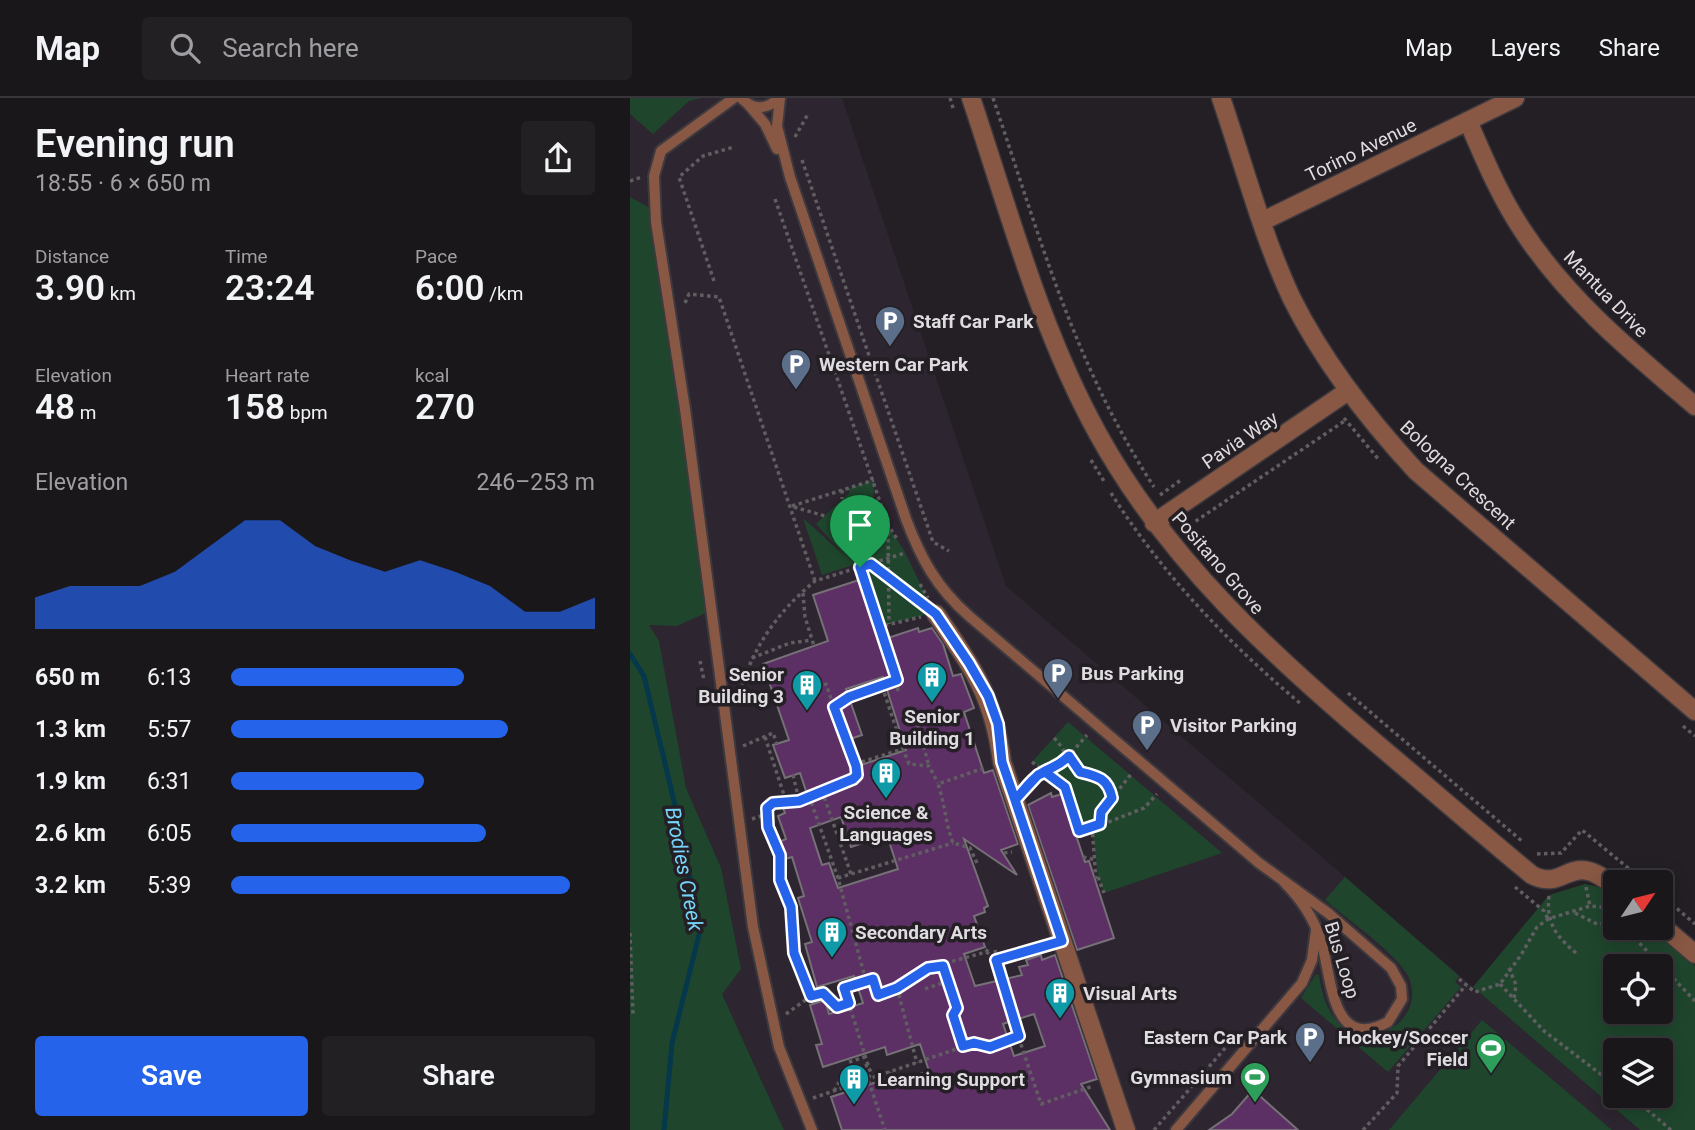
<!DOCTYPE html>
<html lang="en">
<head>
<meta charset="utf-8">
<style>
  :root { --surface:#1a171b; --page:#232024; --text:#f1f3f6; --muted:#9f9fa3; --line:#38363a; --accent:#2563eb }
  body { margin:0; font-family:Roboto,sans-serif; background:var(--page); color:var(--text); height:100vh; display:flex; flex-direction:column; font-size:26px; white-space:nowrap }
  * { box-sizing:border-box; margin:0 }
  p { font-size:23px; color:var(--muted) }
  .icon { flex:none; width:38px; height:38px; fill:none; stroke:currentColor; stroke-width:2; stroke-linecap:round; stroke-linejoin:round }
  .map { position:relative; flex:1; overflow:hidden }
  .drawer { display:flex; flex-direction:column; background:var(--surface); width:630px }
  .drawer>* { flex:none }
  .needle { width:46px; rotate:55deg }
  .controls { position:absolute; left:973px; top:772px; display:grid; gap:14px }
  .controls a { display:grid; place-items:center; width:70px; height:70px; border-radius:7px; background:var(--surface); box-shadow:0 4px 18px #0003,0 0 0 2px var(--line); font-size:35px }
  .pin { position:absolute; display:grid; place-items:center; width:60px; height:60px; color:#fff; margin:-72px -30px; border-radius:50% 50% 50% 0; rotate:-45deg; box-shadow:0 0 7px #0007 }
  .pin .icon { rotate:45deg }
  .round { display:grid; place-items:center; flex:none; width:74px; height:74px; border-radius:7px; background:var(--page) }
  .headline { display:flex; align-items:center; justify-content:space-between; height:119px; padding:0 35px }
  h1 { font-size:38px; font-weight:600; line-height:52px }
  .stats { display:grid; grid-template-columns:repeat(3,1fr); gap:10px; height:119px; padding:7px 35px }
  .stats div { display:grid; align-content:center }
  .stats b { font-size:35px; font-weight:600 }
  .stats small { font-size:19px; font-weight:400 }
  .stats p { font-size:19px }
  .chart { height:196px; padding:14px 35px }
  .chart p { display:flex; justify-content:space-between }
  .chart svg { width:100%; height:126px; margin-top:7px; fill:var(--accent); opacity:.7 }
  .action { display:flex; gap:14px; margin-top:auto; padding:14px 35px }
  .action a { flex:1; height:80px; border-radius:7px; background:var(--accent); color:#fff; font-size:28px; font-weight:600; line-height:80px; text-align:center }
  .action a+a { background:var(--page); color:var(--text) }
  ul { padding:0 35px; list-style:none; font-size:23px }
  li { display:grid; grid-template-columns:112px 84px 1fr; align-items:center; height:52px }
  li i { height:18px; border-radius:9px; background:var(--accent) }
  header { display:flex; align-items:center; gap:42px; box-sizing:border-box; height:98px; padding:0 35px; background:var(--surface); border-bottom:2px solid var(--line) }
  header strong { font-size:33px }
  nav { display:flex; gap:38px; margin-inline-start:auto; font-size:24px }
  .search { width:490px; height:63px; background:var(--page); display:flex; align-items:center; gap:18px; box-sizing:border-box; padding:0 24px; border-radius:7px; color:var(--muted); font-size:26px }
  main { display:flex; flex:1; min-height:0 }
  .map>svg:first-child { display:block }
  .built { fill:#2d252f }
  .green { fill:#1f462d; fill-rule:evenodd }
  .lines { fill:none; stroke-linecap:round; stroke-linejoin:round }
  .stream { stroke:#04384a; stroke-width:5 }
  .building { fill:#5c3064; stroke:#767077; stroke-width:2; fill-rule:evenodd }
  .lane-casing { stroke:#3d393e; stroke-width:14 }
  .street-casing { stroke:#3d393e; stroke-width:21 }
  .path { stroke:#615e62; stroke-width:3.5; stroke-dasharray:3.5 3.5; stroke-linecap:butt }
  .lane { stroke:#885844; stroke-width:10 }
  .street { stroke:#885844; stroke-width:18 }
  .route-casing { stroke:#fff; stroke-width:14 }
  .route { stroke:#2563eb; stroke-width:9 }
  .labels { text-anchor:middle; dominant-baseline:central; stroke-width:7; stroke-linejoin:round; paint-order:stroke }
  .street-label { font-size:19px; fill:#dfdce0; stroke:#231f24 }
  .poi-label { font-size:19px; font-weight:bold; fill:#dfdce0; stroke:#231f24; text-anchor:start }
  .water-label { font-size:21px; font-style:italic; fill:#77d4f9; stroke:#231f24 }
</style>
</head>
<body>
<header>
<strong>Map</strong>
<div class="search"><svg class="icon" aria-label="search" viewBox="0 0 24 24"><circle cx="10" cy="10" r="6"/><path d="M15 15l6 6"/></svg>Search here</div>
<nav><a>Map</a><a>Layers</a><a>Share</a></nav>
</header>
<main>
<section class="drawer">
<div class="headline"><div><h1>Evening run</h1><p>18:55 · 6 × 650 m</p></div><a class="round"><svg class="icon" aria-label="share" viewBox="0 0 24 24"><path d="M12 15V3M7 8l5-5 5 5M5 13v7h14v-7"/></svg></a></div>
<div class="stats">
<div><p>Distance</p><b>3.90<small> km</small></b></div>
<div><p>Time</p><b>23:24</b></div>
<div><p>Pace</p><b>6:00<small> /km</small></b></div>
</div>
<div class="stats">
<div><p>Elevation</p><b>48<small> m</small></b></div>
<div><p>Heart rate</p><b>158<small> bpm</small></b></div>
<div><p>kcal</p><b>270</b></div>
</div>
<div class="chart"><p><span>Elevation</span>246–253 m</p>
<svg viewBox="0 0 160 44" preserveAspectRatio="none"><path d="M0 44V33L10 29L20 29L30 29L40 24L50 15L60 6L70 6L80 15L90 20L100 24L110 20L120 24L130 29L140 38L150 38L160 33V44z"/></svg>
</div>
<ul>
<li><b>650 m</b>6:13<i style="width:64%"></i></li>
<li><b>1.3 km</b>5:57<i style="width:76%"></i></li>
<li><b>1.9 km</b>6:31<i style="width:53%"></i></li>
<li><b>2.6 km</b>6:05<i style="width:70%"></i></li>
<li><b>3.2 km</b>5:39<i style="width:93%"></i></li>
</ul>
<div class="action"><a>Save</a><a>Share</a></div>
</section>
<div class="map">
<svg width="1065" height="1032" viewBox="0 0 1065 1032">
  <rect width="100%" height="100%" fill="#231f24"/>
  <polygon class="built" points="0,0 212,0 376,488 1010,1032 154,1032 0,695"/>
  <g class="green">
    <polygon points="0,0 71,0 59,3 23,36 0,16"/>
    <polygon points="0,99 20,110 80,513 47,528 19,527 29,543 56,690 91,770 111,871 92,896 154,1032 0,1032"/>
    <polygon points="244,382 243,417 250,427 258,428 275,454 304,515 252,527 232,464 192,477 173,420 216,459 186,426 220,394 217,391"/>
    <polygon points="438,624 592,755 474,795 468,777 462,729 449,733 435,689 402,664"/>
    <path d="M715 779 829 878 825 884 831 889 758 974 671 900 686 876 689 877C702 980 804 931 778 878 767 856 716 820 695 802Z"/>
    <path d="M955 786 973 790 985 800V830H1020L1065 868V1032H1010L843 889 919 797ZM985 868H1031V914H985ZM985 952H1031V998H985Z"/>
    <polygon points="852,922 982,1032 759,1032"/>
  </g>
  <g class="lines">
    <polyline class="stream" points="0,556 14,578 50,728 70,833 42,945 34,1032"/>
  </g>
  <g class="building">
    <path d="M229 482 252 542 288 530 289 534 302 530 313 546 323 578 331 576 344 610 334 614 354 675 363 672 388 746 371 752 387 777 334 741 358 808 354 810 355 814 344 818 355 849 334 856 345 888 392 877 389 869 398 867 396 862 411 857 412 862 425 857 467 981 451 986 480 1032H212L201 999 259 980 261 985 299 973 290 946 257 957 255 949 193 969 186 947 192 946 180 907 195 902 199 916 233 905 224 878 187 889 175 846 182 844 168 800 174 798 162 759 155 761 149 744 156 741 148 718 155 715 153 710 179 702 170 675 155 680 143 647 159 642 133 566 198 543 183 497ZM253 579 276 652 222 670 214 643 232 637 216 591ZM211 719 221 749 257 737 268 771 208 790 199 765 192 767 180 730ZM404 916 415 948 384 958 373 926Z"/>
    <polygon points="421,695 422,699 432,696 455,764 459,763 484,840 447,852 398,707"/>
    <polygon points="623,992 668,1032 579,1032 602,1016"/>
  </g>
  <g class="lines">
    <g class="lane-casing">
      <g id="lane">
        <polyline points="104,0 31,53 24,78 26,124 55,311 123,829 149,949 182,1032"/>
        <path d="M111 0C123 12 137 12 149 0"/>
        <path d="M150 0 147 28 160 79 276 421C291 461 307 490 339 518L629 765 698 815 761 870 771 888 772 901 758 924C700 955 702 877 691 843 684 821 670 800 654 784"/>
        <polyline points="118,6 135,26 147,51"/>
        <polyline points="546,1032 672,885 682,862 686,832"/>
      </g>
    </g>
    <g class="street-casing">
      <g id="street">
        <path d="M341 0C379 113 410 231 468 336 538 463 643 558 753 651 803 693 852 736 902 777 937 795 939 749 985 789"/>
        <path d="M591 0C614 67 632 137 662 201 694 265 738 321 786 373L1065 613"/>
        <path d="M838 23C854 60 870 99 893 133 939 203 1002 254 1065 308"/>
        <polyline points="633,123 885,0"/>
        <polyline points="524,425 718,293"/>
        <path d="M306 516C343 571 363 596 372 664L496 1032"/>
        <polyline points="1031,827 1065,856"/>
      </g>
    </g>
    <g class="path">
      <polyline points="320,0 323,10"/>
      <path d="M363 0C410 139 443 264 524 389"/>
      <polyline points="165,39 178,16"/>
      <polyline points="172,62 303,444 319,453"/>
      <polyline points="0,83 12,79"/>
      <polyline points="145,101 258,427 267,441"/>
      <polyline points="84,183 49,79 73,58 104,49"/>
      <polyline points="55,205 59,196 89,199 185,483"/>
      <polyline points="714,320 750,363"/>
      <polyline points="461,362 475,385"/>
      <polyline points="212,392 212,401"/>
      <path d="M481 395C532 476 598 545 671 606"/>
      <polyline points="530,397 551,382"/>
      <polyline points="162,408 244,382"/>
      <polyline points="164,409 195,418"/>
      <polyline points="251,426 258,427 259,526"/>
      <polyline points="554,431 716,322"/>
      <polyline points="223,452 294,506"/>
      <polyline points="230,470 267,579 252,588 273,651"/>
      <polyline points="290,486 298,500"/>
      <polyline points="173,495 175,519 184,548"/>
      <polyline points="248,529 291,519"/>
      <polyline points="122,560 160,545 182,542"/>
      <polyline points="70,563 74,582"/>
      <polyline points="265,583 269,595"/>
      <polyline points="194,587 196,586 216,645"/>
      <polyline points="718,595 893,744"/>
      <path d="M108 600C121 552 146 515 185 483L275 455"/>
      <polyline points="204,609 219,599 252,588"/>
      <polyline points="288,628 299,668"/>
      <polyline points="1053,628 1065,638"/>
      <polyline points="135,639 156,703"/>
      <path d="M424 640C434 649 437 663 447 671 462 685 476 669 482 700"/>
      <polyline points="113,648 143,635 147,646"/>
      <polyline points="402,664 435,689 449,733"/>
      <polyline points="225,666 273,651 279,666 299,668 308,685"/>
      <polyline points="163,677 169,702"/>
      <polyline points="399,688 408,677 428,670 457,637"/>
      <polyline points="192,693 221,776"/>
      <polyline points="179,698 208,780 236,883"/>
      <polyline points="137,710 138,729 150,757 150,782 161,809 164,855 181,898"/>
      <polyline points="122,721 131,718 143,705 169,703 223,681 227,677 219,648 215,645"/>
      <polyline points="470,726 471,714 502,675"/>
      <polyline points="462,729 466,781"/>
      <polyline points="446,737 514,710 527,696"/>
      <polyline points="374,755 382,754"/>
      <polyline points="907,756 931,755 952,732 1015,784"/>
      <polyline points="453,759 466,762"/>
      <path d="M347 765 340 750 323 745C315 724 315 706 308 686L357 669"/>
      <polyline points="468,779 474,795"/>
      <polyline points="208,780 323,745"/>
      <polyline points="885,789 914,813 918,821"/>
      <polyline points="956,789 960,808"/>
      <polyline points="1031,797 1065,826"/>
      <path d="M919 798C916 825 926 838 946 855"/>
      <polyline points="945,815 967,826 985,825"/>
      <polyline points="995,830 1065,903"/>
      <polyline points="0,835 3,917"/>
      <polyline points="365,852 371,887 411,1006 463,988"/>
      <polyline points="356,854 371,863 416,848"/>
      <polyline points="313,868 326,910 323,917 333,948"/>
      <polyline points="879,870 886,887 884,901"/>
      <polyline points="829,881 845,894 870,886 891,857 907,829 918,821 960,808 971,809 985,820"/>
      <polyline points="870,886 914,933 985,987"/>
      <polyline points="267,890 287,965"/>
      <polyline points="295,891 318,883"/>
      <polyline points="198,912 218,905"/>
      <polyline points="156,916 181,898 193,895 207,909"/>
      <polyline points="219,964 235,959"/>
      <polyline points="238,967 214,890 243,881 248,897 267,890 298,870 356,854 358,851"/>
      <polyline points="259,975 267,978"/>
      <polyline points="260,983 267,978"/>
      <polyline points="204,993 214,976 238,967 241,975 238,981 255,1032"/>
      <polyline points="1001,998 1041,1032"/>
      <polyline points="183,1000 344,945 360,949 389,938"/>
      <polyline points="524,1032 603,941"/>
      <polyline points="733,1032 767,995 768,968 836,887"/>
    </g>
    <use href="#lane" class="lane"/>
    <use href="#street" class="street"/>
  </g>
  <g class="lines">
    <g class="route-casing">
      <path id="route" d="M230 469 267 582 219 599 204 609 226 668 227 677 223 681 169 703 143 705 137 710 138 729 150 757V782L161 809 164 855 181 898 193 895 207 909 219 905 214 890 243 881 248 897 267 890 298 870 313 868 327 910 323 917 333 948 344 945 360 949 389 938 366 862 432 843 385 702C393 694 400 682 410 676 422 668 427 670 439 658L450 674C467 678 478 680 482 700L471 714 470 726 449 733 435 689 415 674 408 677 385 702 372 664 368 626 358 598 339 565 306 516 241 466 230 469"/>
    </g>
    <use href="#route" class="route"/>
  </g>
  <defs>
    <g id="parking-pin" transform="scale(1.575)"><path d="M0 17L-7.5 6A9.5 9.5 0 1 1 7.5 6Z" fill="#5c6f8a" stroke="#231f24"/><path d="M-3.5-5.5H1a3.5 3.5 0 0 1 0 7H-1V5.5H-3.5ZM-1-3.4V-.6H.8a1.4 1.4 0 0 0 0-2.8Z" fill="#fff"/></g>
    <g id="building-pin" transform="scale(1.575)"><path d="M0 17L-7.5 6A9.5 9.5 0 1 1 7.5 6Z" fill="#0f9aa8" stroke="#231f24"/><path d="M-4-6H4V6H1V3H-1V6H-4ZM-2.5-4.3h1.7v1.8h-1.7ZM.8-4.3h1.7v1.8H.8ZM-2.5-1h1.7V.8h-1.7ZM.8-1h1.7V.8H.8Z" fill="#fff"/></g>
    <g id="stadium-pin" transform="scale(1.575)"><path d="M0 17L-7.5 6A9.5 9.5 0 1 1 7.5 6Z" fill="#2e9e5b" stroke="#231f24"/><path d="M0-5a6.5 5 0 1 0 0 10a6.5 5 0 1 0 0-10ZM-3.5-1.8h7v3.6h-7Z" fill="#fff"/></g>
  </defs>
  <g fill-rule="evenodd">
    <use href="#parking-pin" x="260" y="223"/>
    <use href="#parking-pin" x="166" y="266"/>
    <use href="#parking-pin" x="428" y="575"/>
    <use href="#building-pin" x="302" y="579"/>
    <use href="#building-pin" x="177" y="587"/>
    <use href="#parking-pin" x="517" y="627"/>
    <use href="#building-pin" x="256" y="675"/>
    <use href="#building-pin" x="202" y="834"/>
    <use href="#building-pin" x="430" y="895"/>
    <use href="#parking-pin" x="680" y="939"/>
    <use href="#stadium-pin" x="861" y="950"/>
    <use href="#stadium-pin" x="625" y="979"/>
    <use href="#building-pin" x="224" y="981"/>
  </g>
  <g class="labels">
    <g class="street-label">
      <text transform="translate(731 52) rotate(-26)">Torino Avenue</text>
      <text transform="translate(976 196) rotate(46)">Mantua Drive</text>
      <text transform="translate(610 342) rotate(-34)">Pavia Way</text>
      <text transform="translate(828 377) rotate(43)">Bologna Crescent</text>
      <text transform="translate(588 465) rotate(49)">Positano Grove</text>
      <text transform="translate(712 862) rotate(73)">Bus Loop</text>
    </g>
    <g class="poi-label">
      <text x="283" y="223">Staff Car Park</text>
      <text x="189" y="266">Western Car Park</text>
      <text x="451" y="575">Bus Parking</text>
      <text x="154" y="576" text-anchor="end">Senior<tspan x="154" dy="22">Building 3</tspan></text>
      <text x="302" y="618" text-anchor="middle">Senior<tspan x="302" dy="22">Building 1</tspan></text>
      <text x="540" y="627">Visitor Parking</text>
      <text x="256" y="714" text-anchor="middle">Science &amp;<tspan x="256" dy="22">Languages</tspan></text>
      <text x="225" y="834">Secondary Arts</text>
      <text x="453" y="895">Visual Arts</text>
      <text x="657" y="939" text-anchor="end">Eastern Car Park</text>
      <text x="838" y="939" text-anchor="end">Hockey/Soccer<tspan x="838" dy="22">Field</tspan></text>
      <text x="602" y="979" text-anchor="end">Gymnasium</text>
      <text x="247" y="981">Learning Support</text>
    </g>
    <g class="water-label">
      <text transform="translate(54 771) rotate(79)">Brodies Creek</text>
    </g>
  </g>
</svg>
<div class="controls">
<a><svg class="needle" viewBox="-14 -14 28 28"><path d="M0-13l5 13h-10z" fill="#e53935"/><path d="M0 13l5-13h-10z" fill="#9f9fa3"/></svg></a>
<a><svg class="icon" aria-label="locate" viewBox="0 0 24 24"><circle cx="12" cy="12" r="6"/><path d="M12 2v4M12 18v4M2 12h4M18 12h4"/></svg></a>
<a><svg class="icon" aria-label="layers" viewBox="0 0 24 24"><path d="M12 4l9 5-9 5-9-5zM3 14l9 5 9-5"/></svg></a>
</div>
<div class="pin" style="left:230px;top:469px;background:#1e9e55"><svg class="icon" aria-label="arrive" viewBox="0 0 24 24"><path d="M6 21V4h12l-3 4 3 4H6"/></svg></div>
</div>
</main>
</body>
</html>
